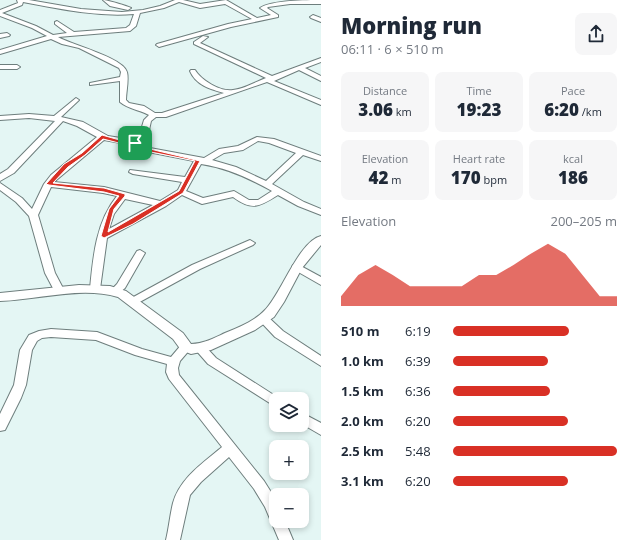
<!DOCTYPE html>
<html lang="en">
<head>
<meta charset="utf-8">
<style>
  :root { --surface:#fff; --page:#f6f6f7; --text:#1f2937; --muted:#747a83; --accent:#d93025 }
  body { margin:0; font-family:"Open Sans",sans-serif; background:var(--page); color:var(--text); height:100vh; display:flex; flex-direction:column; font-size:15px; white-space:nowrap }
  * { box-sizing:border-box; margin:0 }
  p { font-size:13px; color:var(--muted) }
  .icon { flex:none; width:22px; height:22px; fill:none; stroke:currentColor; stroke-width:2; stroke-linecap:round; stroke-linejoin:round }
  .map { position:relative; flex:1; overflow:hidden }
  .panel { display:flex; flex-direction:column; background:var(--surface); width:316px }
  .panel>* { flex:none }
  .controls { position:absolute; left:269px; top:392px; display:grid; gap:8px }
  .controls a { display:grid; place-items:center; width:40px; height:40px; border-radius:8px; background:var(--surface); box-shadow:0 2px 6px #0003; font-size:20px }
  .pin { position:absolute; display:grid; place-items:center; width:34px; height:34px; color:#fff; margin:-17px; border-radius:8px; box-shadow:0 2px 6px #0006 }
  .round { display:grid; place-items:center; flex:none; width:42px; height:42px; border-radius:8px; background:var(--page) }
  .head { display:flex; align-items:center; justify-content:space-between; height:68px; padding:0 20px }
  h1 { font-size:22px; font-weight:800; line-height:30px }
  .stats { display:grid; grid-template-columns:repeat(3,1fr); gap:6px; height:68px; padding:4px 20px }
  .stats div { display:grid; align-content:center; border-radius:8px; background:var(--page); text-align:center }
  .stats b { font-size:17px; font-weight:800 }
  .stats small { font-size:11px; font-weight:400 }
  .stats p { font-size:11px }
  .chart { height:112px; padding:8px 20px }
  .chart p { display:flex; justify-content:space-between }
  .chart svg { width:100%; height:72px; margin-top:4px; fill:var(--accent); opacity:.7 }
  ul { padding:0 20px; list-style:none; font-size:13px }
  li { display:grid; grid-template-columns:64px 48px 1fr; align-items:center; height:30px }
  li i { height:10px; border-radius:5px; background:var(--accent) }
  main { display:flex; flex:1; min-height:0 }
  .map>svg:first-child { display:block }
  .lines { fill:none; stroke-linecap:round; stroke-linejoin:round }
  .minor-casing { stroke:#6e7e7d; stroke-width:2 }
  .tertiary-casing { stroke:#6e7e7d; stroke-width:2 }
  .minor { fill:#fff; fill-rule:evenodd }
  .tertiary { fill:#fff; fill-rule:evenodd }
  .route { fill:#d93025; stroke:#fff; fill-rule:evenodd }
</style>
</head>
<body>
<main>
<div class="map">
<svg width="321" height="540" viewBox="0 0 321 540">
  <rect width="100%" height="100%" fill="#e4f6f4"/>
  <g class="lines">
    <g class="minor-casing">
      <g id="minor">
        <path d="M17 0H29L81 9 122 12 143 10 160 6 175 0H183L200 4 226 0 257 18 271 15 260 8C272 0 306 0 321 0V4H290L268 7 267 8 278 15V17L231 27 159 47 156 45 157 44 228 24 252 19 225 4 200 8 179 2 164 8 140 13 136 26 130 31 58 37C70 44 124 58 127 72 129 80 126 92 126 100L129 103 144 106 155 113H162L224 93C210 89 196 85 190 71L191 70H195C201 80 220 92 233 90 244 89 255 82 266 78L194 44V42L203 36 208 37 200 43 272 76 321 58V62L305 68 321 76V81L299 70 274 81 321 100V105L267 82 166 117H156L151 121 149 130 139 143 150 148 204 158 219 149 238 146 257 137 274 139 321 156V161L303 155 272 184 304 202 321 209V215L298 206 278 195C259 207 252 211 233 197L202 204 182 195 166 206 107 238 100 289 95 292 90 289C93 257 96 222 117 196L103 193 51 187 38 215 55 273 65 292 64 294H56L45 273 29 216 16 202 0 190V183L22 198 32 209 44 184 51 175 97 137 77 126 63 121 14 173 0 181V174L8 169 55 121 29 118 0 120V116L29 114 54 116 76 98 79 100 78 101 61 117 83 122 108 136 133 140 141 130 144 120 149 115C140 110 128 109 120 102V81L90 85V83L120 77 121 72 119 68 79 48 62 44 51 39 0 54V50L47 36 32 28 0 16V10L18 3ZM23 2C60 9 97 17 134 14L130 25 126 28 74 32 57 21 55 22V24L67 33 53 35 36 26 2 13 22 5ZM104 140 132 145 148 152 194 161 185 177 130 170 129 172 133 174 182 182 178 190 160 201 104 187 54 182ZM258 141 269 143 296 153 266 181 236 167 212 160 224 153 243 150ZM201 164C227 168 249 178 272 191L258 200H249L234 191 203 198 186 191ZM125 199 153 205 109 229 114 214Z"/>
        <path d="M103 0C107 0 127 6 131 8L128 10 110 6Z"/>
        <polygon points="313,15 321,18 321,22 311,18 310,17"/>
        <polygon points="7,33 10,35 9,36 0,38 0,34"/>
        <polygon points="0,65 17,65 20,67 17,69 0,69"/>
        <polygon points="250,240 255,243 253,245 200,269 136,304 128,304 127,302 128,300 192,265"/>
        <polygon points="140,250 145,253 125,288 119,293 111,293 110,291 117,284 137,251"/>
        <polygon points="297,264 321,277 321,285 293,269 292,267 293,265"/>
        <polygon points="263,315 267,316 283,331 321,356 321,366 275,337 258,319 259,316"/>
        <path d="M51 329 97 332 142 349 171 357 182 344H190L192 347 180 361 178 368 179 375 264 481 276 500V521H285L293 540H279L265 507 254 489 229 457 201 482 190 495 180 540H166C169 528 170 515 173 503 180 478 203 463 222 447L169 379 166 372 167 364 135 355 96 340 51 337 42 338 37 341 32 350 26 385 21 398 5 430 0 431V414L14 385 20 350 29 335 39 331Z"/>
        <polygon points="200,344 204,345 216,358 280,399 276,399 276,407 208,364 194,348 196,345"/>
        <polygon points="302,413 321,423 321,435 302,424"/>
      </g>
    </g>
    <g class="tertiary-casing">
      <path id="tertiary" d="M321 236V245L302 268 284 302 274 317 255 330 211 350 191 354 181 350 173 339 118 297C80 286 38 300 0 301V293L79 285 110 286 126 291 183 333 191 344C203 344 214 338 225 333 239 327 255 321 265 310 281 294 299 241 321 236Z"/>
    </g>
    <use href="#minor" class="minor"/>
    <use href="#tertiary" class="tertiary"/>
  </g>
  <path class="route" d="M102 135 123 141 137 142 138 144 150 149 200 161 183 193 133 224 104 238 101 236 109 209 119 196 104 192 49 185 46 184 64 164 82 153ZM103 139 123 144H133L146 151 195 161 179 191 108 232 114 209 125 196V194L104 188 53 183 68 167 85 155Z"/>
</svg>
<div class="controls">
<a><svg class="icon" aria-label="layers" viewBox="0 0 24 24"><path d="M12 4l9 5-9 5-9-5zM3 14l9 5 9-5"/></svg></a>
<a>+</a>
<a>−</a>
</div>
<div class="pin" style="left:135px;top:143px;background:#1e9e55"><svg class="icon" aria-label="arrive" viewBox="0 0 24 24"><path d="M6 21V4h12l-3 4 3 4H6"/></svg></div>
</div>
<section class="panel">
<div class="head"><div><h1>Morning run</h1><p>06:11 · 6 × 510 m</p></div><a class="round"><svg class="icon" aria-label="share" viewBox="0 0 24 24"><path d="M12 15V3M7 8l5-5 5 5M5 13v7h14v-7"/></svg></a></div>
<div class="stats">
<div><p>Distance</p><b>3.06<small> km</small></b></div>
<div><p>Time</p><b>19:23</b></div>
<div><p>Pace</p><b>6:20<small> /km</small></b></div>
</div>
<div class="stats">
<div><p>Elevation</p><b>42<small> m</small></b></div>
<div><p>Heart rate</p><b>170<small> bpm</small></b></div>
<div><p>kcal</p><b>186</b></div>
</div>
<div class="chart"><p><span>Elevation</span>200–205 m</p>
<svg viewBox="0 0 160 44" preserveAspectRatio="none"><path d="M0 44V38L10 25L20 19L30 25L40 32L50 32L60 32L70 32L80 25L90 25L100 19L110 12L120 6L130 12L140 25L150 38L160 38V44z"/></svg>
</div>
<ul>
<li><b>510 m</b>6:19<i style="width:71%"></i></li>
<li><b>1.0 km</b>6:39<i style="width:58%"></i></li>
<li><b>1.5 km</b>6:36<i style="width:59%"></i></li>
<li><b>2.0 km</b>6:20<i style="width:70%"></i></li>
<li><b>2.5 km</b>5:48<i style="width:100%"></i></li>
<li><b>3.1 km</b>6:20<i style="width:70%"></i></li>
</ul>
</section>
</main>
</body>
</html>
